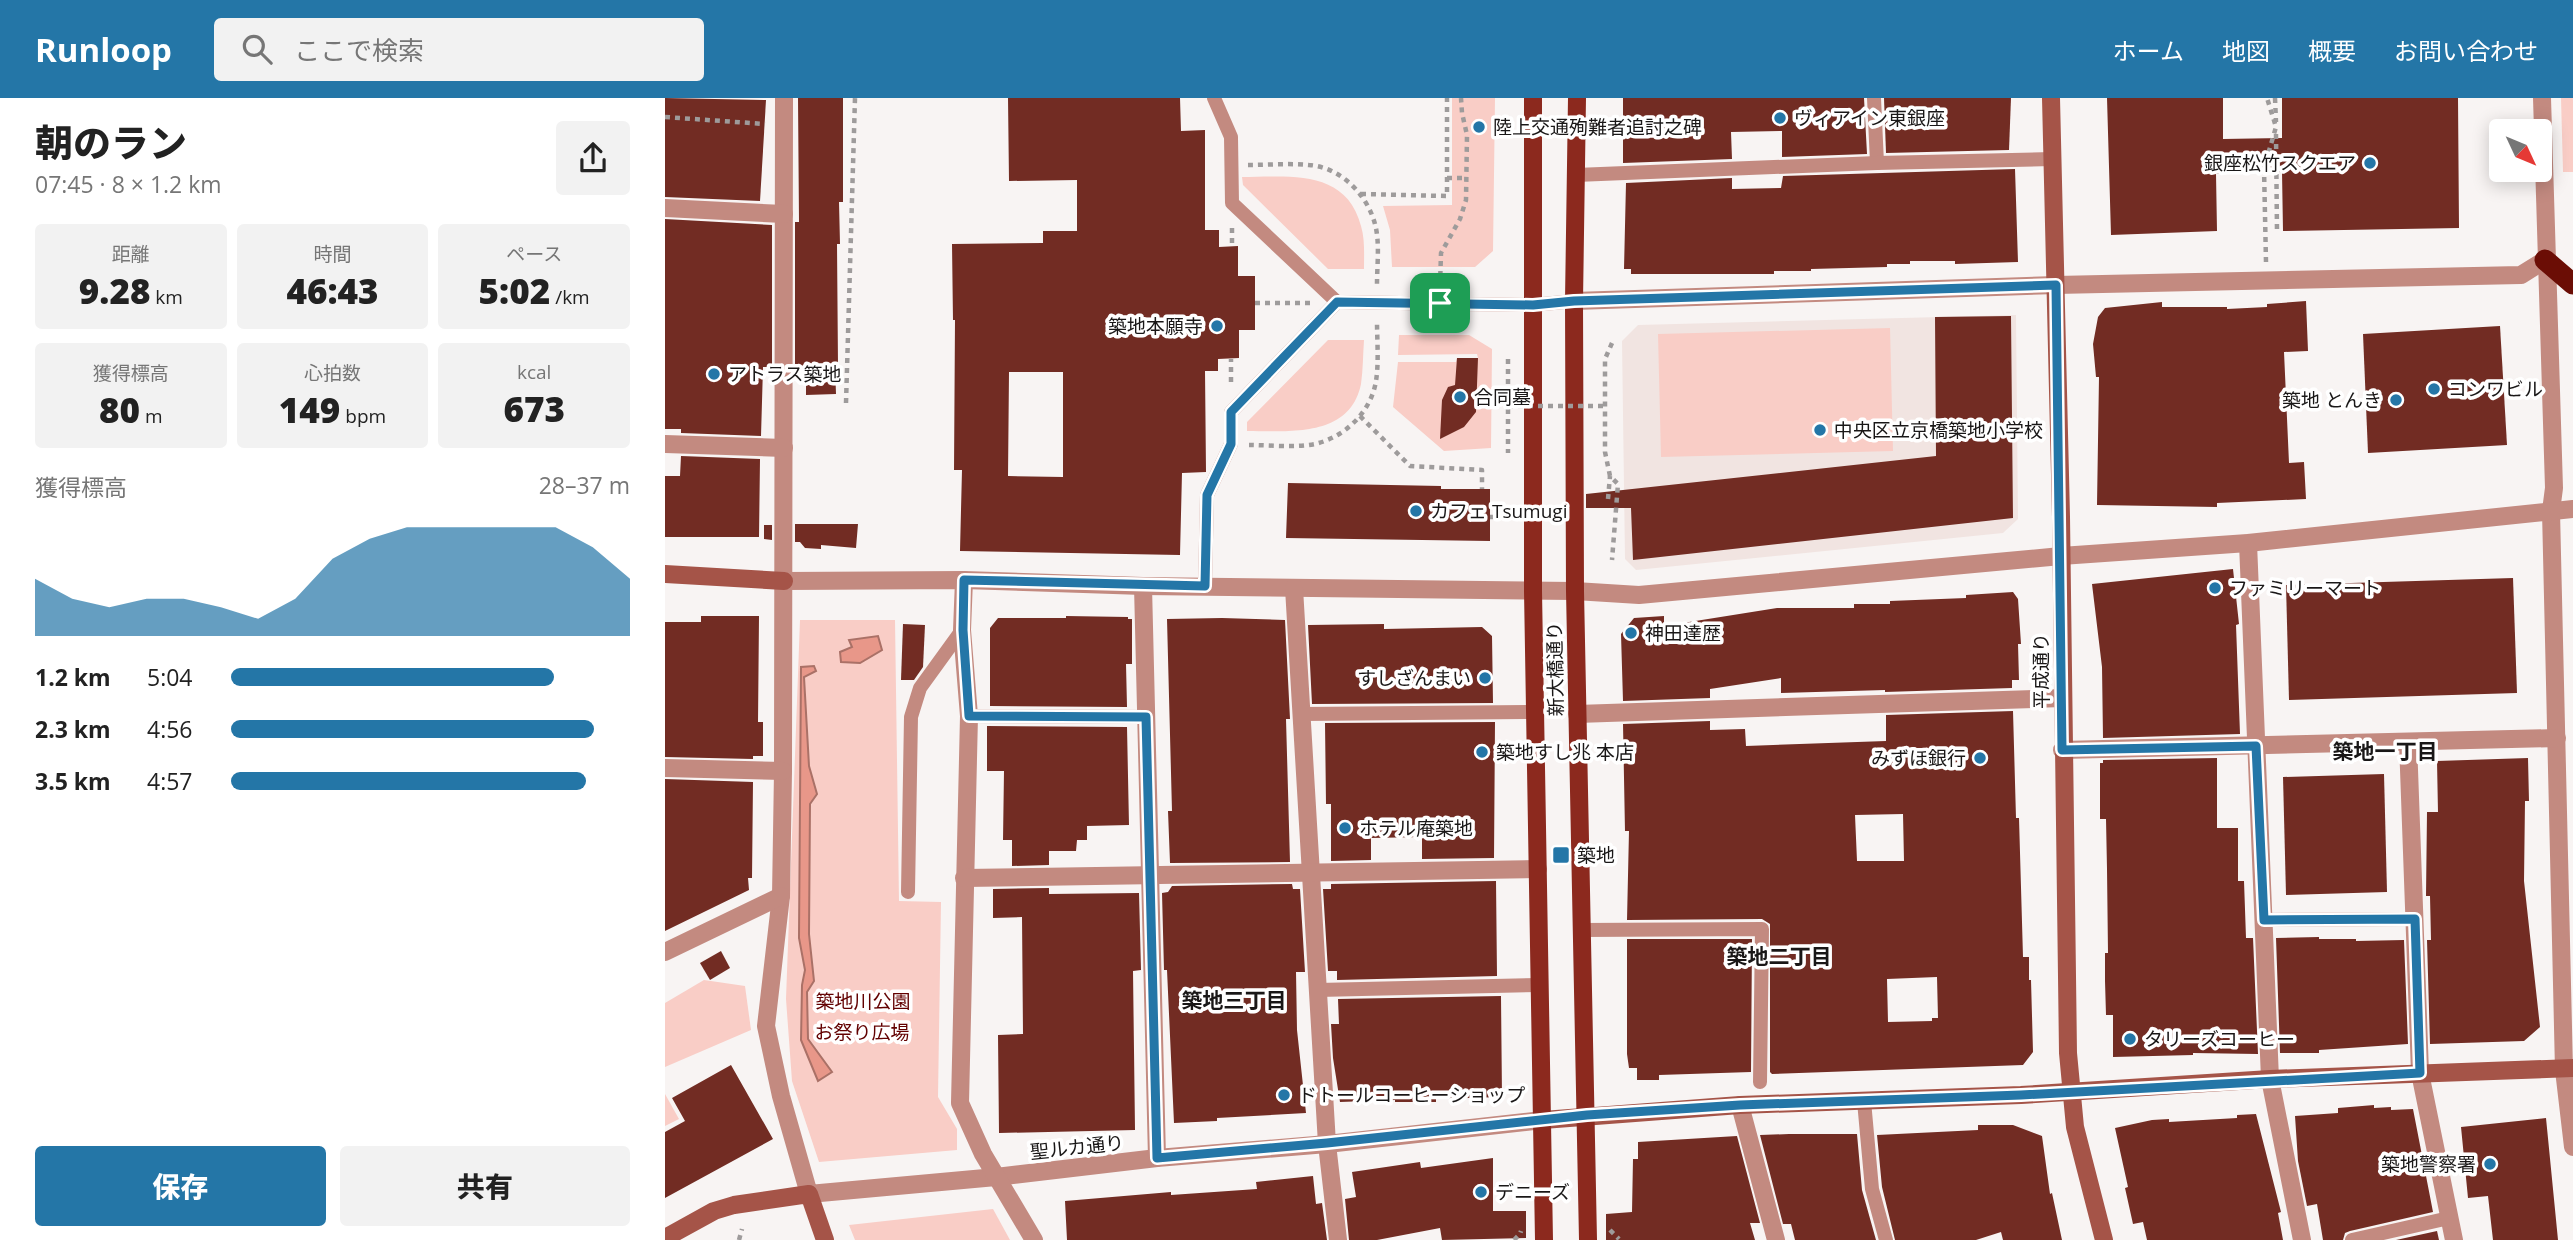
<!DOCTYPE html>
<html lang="ja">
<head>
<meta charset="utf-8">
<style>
  :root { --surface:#fff; --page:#f2f2f2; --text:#222; --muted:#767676; --accent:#2476a7 }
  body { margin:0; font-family:"Open Sans","Noto Sans JP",sans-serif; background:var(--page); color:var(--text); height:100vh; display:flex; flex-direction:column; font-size:26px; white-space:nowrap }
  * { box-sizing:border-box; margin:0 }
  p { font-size:23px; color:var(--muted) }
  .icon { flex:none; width:38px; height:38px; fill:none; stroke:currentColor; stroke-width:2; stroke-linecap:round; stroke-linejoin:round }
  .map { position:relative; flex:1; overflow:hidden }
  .details { display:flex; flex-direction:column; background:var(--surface); width:665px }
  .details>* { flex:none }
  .needle { width:46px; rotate:134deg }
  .buttons { position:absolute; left:1824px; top:21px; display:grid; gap:14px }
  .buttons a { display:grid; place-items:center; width:63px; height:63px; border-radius:7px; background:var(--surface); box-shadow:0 4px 18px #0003; font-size:35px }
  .pin { position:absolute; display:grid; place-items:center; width:60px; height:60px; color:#fff; margin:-30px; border-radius:14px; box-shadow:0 4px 10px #0006 }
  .round { display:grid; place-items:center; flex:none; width:74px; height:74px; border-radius:7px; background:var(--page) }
  .overview { display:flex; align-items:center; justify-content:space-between; height:119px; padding:0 35px }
  h1 { font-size:38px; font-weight:800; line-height:52px }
  .stats { display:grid; grid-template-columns:repeat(3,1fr); gap:10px; height:119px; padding:7px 35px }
  .stats div { display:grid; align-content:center; border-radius:7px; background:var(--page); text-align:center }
  .stats b { font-size:35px; font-weight:800 }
  .stats small { font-size:19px; font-weight:400 }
  .stats p { font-size:19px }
  .chart { height:196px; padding:14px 35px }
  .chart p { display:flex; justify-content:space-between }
  .chart svg { width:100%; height:126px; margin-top:7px; fill:var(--accent); opacity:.7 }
  .action { display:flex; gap:14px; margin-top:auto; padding:14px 35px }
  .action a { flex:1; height:80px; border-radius:7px; background:var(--accent); color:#fff; font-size:28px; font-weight:800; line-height:80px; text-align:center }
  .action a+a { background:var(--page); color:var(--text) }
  ul { padding:0 35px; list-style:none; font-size:23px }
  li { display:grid; grid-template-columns:112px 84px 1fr; align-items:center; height:52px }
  li i { height:18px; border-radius:9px; background:var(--accent) }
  header { display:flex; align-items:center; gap:42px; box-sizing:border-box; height:98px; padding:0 35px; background:var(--accent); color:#fff }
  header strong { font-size:33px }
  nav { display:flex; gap:38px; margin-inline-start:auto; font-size:24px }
  .search { width:490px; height:63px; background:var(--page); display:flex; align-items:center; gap:18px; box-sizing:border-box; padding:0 24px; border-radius:7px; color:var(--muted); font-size:26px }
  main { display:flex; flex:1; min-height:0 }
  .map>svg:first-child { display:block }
  .built { fill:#f1e4e1 }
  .green { fill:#f9cdc6 }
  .water { fill:#e89789; stroke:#aa7167; stroke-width:2 }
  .building { fill:#722c23; fill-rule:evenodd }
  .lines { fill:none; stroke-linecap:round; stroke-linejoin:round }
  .path { stroke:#9e9b9b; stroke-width:4.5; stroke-dasharray:5 5; stroke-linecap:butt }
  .lane { stroke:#c38a80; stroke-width:14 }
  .street { stroke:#c38a80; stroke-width:18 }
  .secondary { stroke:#a55448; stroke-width:18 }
  .primary { stroke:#8c291e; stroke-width:18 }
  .highway { stroke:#6b0d05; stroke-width:21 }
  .path-bridge { stroke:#9e9b9b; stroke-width:4.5; stroke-dasharray:5 5; stroke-linecap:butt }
  .route-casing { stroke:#fff; stroke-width:14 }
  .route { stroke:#2476a7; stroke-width:9 }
  .poi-dot { fill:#2476a7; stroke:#fff; stroke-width:2.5 }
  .labels { text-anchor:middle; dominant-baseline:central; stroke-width:7; stroke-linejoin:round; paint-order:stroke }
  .poi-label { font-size:19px; fill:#191717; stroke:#fff; text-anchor:start }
  .street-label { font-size:19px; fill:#191717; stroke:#fff }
  .park-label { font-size:19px; fill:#620000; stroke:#fff }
  .neighbourhood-label { font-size:21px; font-weight:bold; fill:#191717; stroke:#fff }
</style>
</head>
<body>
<header>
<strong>Runloop</strong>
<div class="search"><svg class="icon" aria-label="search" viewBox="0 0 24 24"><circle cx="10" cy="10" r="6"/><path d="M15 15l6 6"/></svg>ここで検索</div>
<nav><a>ホーム</a><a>地図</a><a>概要</a><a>お問い合わせ</a></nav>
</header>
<main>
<section class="details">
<div class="overview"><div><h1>朝のラン</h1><p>07:45 · 8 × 1.2 km</p></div><a class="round"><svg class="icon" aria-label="share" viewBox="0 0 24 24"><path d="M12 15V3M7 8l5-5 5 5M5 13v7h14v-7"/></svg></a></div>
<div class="stats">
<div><p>距離</p><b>9.28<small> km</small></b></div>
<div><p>時間</p><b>46:43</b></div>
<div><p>ペース</p><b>5:02<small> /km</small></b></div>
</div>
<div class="stats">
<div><p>獲得標高</p><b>80<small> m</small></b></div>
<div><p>心拍数</p><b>149<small> bpm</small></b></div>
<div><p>kcal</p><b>673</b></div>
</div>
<div class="chart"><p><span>獲得標高</span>28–37 m</p>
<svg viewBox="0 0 160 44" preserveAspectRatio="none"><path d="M0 44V24L10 31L20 34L30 31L40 31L50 34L60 38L70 31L80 17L90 10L100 6L110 6L120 6L130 6L140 6L150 13L160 24V44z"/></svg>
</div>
<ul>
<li><b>1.2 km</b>5:04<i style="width:81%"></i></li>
<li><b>2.3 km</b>4:56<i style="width:91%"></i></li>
<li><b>3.5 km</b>4:57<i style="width:89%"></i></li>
</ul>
<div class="action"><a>保存</a><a>共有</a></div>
</section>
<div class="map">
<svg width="1908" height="1142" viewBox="0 0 1908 1142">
  <rect width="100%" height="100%" fill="#f8f4f3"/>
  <polygon class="built" points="1351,217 1353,421 1338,435 971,472 960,461 957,243 973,227"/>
  <g class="green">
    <polygon points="787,0 830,0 828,153 810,169 727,169 725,132 718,108 787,107"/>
    <polygon points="1896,0 1908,0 1908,74 1898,74"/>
    <path d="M577 79C623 79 681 70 696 128 700 141 699 157 699 171H663L578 87Z"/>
    <polygon points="1225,230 1228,353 996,359 993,236"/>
    <polygon points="734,237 804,237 827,251 826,350 779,353 728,309 733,264 791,264 792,260 813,260 812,256 733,257"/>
    <path d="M663 242H699C698 256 698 272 696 286 685 340 624 333 582 333V324Z"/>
    <polygon points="135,522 230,522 234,803 276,804 273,999 292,1031 292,1052 154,1064 127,983 121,901"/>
    <polygon points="39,882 80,888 86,932 0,969 0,905"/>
    <polygon points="0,996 14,1021 0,1028"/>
    <polygon points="328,1111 345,1142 190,1142 184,1127"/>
  </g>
  <g class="water">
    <polygon points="213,538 217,552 195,565 176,564 175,554 187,549 184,542"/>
    <polygon points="149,568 151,573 139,579 144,668 152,696 145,706 144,836 149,883 142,894 143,941 167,974 153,983 136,942 137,887 140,872 134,840 136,569"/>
  </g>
  <g class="building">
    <polygon points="0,0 101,2 95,103 0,99"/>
    <polygon points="133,0 178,0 178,104 174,104 175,146 172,146 173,268 170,268 171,296 141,297 141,268 130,268 130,124 134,124"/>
    <path d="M343 0H515L516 33 540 32V132H554V149L573 148V178H590V232H574V260L553 261V273H540L541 374 517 375 515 457 295 453 297 372H289L290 222H288L287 146 378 145V133H412V82L344 83ZM344 274H398V379L343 378Z"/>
    <polygon points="958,0 1199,0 1202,56 1117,59 1117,33 1066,34 1067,61 958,65"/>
    <polygon points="1219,0 1346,0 1344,52 1221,55"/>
    <polygon points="1442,0 1558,0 1558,41 1617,40 1617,0 1793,0 1794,130 1618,133 1617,74 1551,76 1552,133 1446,137"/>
    <polygon points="1350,71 1353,164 1290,166 1290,163 1245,163 1245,166 1222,166 1222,169 1146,171 1146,173 1109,173 1109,176 966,176 966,171 959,171 961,85 1067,80 1067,91 1116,90 1118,78"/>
    <polygon points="0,121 107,127 107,269 98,269 96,338 16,335 16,331 0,331"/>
    <polygon points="1641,203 1643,253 1619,254 1624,365 1639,364 1641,401 1552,405 1552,409 1432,407 1434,279 1431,279 1428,246 1433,219 1440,210 1497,204 1497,209 1562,209 1562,211 1602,209 1602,206"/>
    <polygon points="1346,218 1348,420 968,462 966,410 921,410 921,396 1271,358 1270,219"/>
    <polygon points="1835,228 1842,347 1703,355 1698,236"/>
    <polygon points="792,260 813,260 811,314 799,329 775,341 777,302 783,289 790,287"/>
    <polygon points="16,358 95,361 94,439 0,439 0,378 15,378"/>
    <polygon points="623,385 776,388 776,391 825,391 825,443 621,440"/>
    <polygon points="130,426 193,426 191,450 156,447 156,451 140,450 135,444 130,444"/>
    <polygon points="99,427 107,427 107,442 99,441"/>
    <polygon points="1568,471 1574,526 1571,527 1575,636 1438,640 1437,569 1427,486"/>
    <polygon points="1848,480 1852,595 1624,602 1621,487"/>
    <polygon points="1348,494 1353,501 1356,546 1353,546 1354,582 1347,582 1347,590 1220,594 1220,592 1116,595 1116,580 1045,591 1045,600 958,603 956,536 969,520 999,518 999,528 1112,510 1189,510 1189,506 1225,506 1225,503 1301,500 1301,497"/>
    <polygon points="36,518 94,518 93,624 98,624 98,658 88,658 88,661 0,659 0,524 36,524"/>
    <polygon points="401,518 463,519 463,521 467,521 467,566 461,566 462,609 325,608 325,530 333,520 401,520"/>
    <polygon points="557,520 620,522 625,621 621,621 625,764 505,765 503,713 507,713 502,521"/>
    <polygon points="238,526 260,527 258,569 249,582 236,582"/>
    <polygon points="719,526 719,531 817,529 827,538 828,605 647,606 643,527"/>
    <path d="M1348 613 1351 720H1354L1358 859H1364V882H1366L1368 954 1358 967 1107 976 1105 974V826L1097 821 962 822 964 733H960L958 626 1045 623V632L1080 631 1081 648 1221 643V617ZM1238 716 1239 763H1192L1190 717ZM1272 879 1273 920H1267V923L1223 924 1222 881Z"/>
    <polygon points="830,624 829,760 757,761 757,739 706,740 706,762 666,763 666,706 661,706 660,625"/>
    <polygon points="322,628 462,629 464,727 422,728 422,742 412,742 411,753 384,753 384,767 347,768 347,742 338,742 339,673 322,673"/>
    <polygon points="1552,660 1552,730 1573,730 1573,783 1579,783 1581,840 1588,840 1593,956 1528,955 1528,957 1448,959 1448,917 1441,917 1440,883 1440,855 1443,855 1442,771 1441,721 1435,721 1435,665 1438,665 1438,662"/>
    <polygon points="1863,660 1864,703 1860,703 1859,783 1875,929 1859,943 1765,946 1762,842 1766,842 1765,798 1761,798 1762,714 1773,714 1772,663"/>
    <polygon points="1719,676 1722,794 1621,797 1618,679"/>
    <polygon points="0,681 88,684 87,780 83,780 84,792 0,833"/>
    <polygon points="831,783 832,878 672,882 672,873 663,873 658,791 666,791 666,786"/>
    <polygon points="627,786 628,791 635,791 640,874 631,874 632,932 641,1015 552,1020 552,1023 509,1025 502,872 499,872 497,795 503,794 507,788"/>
    <polygon points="384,790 384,796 474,795 476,872 468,873 470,1032 334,1035 333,937 358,936 357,819 328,820 328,791"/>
    <polygon points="1654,839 1654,841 1691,841 1691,843 1739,842 1743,946 1654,952 1654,955 1615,955 1611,840"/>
    <polygon points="962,841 1087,841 1086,974 994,977 994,982 972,982 972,970 964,970 962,956"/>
    <polygon points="56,853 65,870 45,882 35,865"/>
    <polygon points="836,898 837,999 771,1001 771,1004 730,1004 730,1002 675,1004 668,960 666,926 674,926 673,901"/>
    <polygon points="66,967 108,1041 0,1100 0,1034 20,1023 7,1000"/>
    <polygon points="1709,1007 1709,1010 1726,1009 1726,1012 1748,1011 1768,1114 1685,1133 1680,1135 1678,1142 1658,1142 1652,1106 1642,1108 1633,1063 1630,1018 1673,1015 1673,1010"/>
    <polygon points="1591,1016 1616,1114 1613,1115 1618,1142 1482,1142 1478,1124 1468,1126 1460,1090 1463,1089 1450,1030 1487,1022 1504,1021 1504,1024 1572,1020 1572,1017"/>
    <polygon points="1881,1020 1893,1142 1828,1142 1823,1098 1803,1100 1796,1029"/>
    <polygon points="1313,1027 1348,1027 1377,1038 1385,1096 1387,1095 1397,1142 1338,1142 1336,1134 1311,1142 1230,1142 1217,1089 1212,1037 1313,1032"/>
    <polygon points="1124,1036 1192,1036 1197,1092 1211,1142 1130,1142 1126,1126 1118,1126 1095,1037"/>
    <polygon points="1072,1038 1095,1125 1085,1125 1090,1142 941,1142 941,1116 967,1114 968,1061 973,1061 973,1044"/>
    <polygon points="828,1060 828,1113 861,1113 861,1140 777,1142 775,1130 712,1142 684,1142 680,1101 691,1099 687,1074 755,1064 756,1070"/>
    <polygon points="648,1078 651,1106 657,1105 662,1142 402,1142 400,1103 506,1094 506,1097 592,1091 591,1084"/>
    <polygon points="1772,1133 1774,1142 1731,1142"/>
  </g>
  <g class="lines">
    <g class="path">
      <polyline points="1610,0 1611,24"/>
      <polyline points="0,19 100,26"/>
      <polyline points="1611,36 1612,134"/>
      <path d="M583 67C603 67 624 65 644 67 675 69 702 96 710 126 715 145 712 167 712 186"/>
      <polyline points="782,80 801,80"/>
      <polyline points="696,96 782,98 782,0"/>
      <polyline points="567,130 567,148"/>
      <polyline points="1601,164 1599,70 1611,29 1602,0"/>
      <polyline points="775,188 776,155 795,121 801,102 802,37 797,15 796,0"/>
      <polyline points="590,205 645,205"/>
      <polyline points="947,245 940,261 940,354 945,378 953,386 947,462"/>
      <polyline points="843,261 843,355"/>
      <polyline points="566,284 566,261"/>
      <polyline points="181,305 190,0"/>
      <polyline points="695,318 745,368 817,372 817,391"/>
      <path d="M584 347C605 347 629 350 650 346 680 339 706 314 711 283 714 264 712 242 712 223"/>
      <polyline points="943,401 945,378"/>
      <polyline points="825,419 834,419"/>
      <polyline points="945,1132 954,1141"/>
      <polyline points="74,1142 77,1131"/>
      <polyline points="849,1142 855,1136 856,1133"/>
    </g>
    <g class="lane">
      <polyline points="549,0 566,39 567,105 672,204 868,207 909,203"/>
      <polyline points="1209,0 1212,65"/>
      <polyline points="911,77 1212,65 1387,61"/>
      <polyline points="540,488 542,397 566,346 566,314 672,204"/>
      <polyline points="637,616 870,614"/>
      <polyline points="304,618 481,619"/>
      <polyline points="243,794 246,619 255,590 297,532"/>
      <polyline points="1599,822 1750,821"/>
      <polyline points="917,832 1097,831 1095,984"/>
      <polyline points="653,892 875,887"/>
      <polyline points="1199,1003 1207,1091 1221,1142"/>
      <polyline points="1687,1142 1784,1120"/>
    </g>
    <g class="street">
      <polyline points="119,0 118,673 116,798 101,928 116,998 144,1096 331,1079 492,1060 662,1046 878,1022"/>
      <polyline points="1877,0 1889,390 1886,413 1899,972 1908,1049"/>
      <polyline points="0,110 119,116"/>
      <polyline points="909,203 1391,187 1856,177 1880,162"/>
      <polyline points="0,346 119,350"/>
      <polyline points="1583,445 1605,981 1637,1142"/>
      <polyline points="299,482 297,532 304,618 295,1005 318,1056 369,1142"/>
      <polyline points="119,483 299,482 478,488 910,493 974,497 1396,458 1583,445 1908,411"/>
      <polyline points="478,488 492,1060"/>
      <polyline points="629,490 662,1046 673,1142"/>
      <polyline points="912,616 1397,600"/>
      <polyline points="1743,644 1755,975 1789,1142"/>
      <polyline points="1397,652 1892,640"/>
      <polyline points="0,670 118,673"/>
      <polyline points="299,780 873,771"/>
      <polyline points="0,854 116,798"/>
      <polyline points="1075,1007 1111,1142"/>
    </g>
    <g class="secondary">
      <polyline points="1386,0 1396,419 1403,955 1410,1029 1439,1142"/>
      <polyline points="0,476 119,483"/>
      <polyline points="878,1022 1075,1007 1356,997 1605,981 1908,970"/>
      <polyline points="0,1140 49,1113 69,1107 144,1096 160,1142"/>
    </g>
    <g class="primary">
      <polyline points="868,0 868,493 879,1142"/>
      <polyline points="912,0 909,203 910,493 923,1142"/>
    </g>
    <polyline class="highway" points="1880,162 1908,186"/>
    <polyline class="path-bridge" points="843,308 941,308"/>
  </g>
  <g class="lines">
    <g class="route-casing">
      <polygon id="route" points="1391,187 1397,652 1591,648 1599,822 1750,821 1755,975 1356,997 1075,1007 922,1017 662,1045 492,1060 481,619 304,618 298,532 299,482 540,488 542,397 566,346 566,314 672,204 868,207 909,203"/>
    </g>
    <use href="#route" class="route"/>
  </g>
  <g class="poi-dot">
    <circle cx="1115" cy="20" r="7"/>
    <circle cx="814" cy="29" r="7"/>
    <circle cx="1705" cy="65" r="7"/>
    <circle cx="552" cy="228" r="7"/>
    <circle cx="49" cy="276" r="7"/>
    <circle cx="1769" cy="291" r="7"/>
    <circle cx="795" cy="299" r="7"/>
    <circle cx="1731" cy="302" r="7"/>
    <circle cx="1155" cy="332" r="7"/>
    <circle cx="751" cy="413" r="7"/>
    <circle cx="1550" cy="490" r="7"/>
    <circle cx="966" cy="535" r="7"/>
    <circle cx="820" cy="580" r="7"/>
    <circle cx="817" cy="654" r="7"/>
    <circle cx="1315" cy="660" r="7"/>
    <circle cx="680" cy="730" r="7"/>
    <rect x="887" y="748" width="18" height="18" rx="3.5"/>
    <circle cx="1465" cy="941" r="7"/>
    <circle cx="619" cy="997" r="7"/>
    <circle cx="1825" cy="1066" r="7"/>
    <circle cx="816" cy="1094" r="7"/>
  </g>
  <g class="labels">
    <g class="poi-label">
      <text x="1129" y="20">ヴィアイン東銀座</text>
      <text x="828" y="29">陸上交通殉難者追討之碑</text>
      <text x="1691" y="65" text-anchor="end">銀座松竹スクエア</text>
      <text x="538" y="228" text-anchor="end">築地本願寺</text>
      <text x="63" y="276">アトラス築地</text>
      <text x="1783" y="291">コンワビル</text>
      <text x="809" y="299">合同墓</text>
      <text x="1717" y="302" text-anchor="end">築地 とんき</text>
      <text x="1169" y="332">中央区立京橋築地小学校</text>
      <text x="765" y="413">カフェ Tsumugi</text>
      <text x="1564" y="490">ファミリーマート</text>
      <text x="980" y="535">神田達歴</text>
      <text x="806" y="580" text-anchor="end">すしざんまい</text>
      <text x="831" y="654">築地すし兆 本店</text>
      <text x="1301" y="660" text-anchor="end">みずほ銀行</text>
      <text x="694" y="730">ホテル庵築地</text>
      <text x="912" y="757">築地</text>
      <text x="1479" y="941">タリーズコーヒー</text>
      <text x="633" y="997">ドトールコーヒーショップ</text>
      <text x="1811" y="1066" text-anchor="end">築地警察署</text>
      <text x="830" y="1094">デニーズ</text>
    </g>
    <g class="street-label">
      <text transform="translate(890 571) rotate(-91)">新大橋通り</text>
      <text transform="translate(1376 573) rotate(-90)">平成通り</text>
      <text transform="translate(412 1049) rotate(-6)">聖ルカ通り</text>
    </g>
    <g class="park-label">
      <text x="198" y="903">築地川公園</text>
      <text x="197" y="934">お祭り広場</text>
    </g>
    <g class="neighbourhood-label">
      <text x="1720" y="653">築地一丁目</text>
      <text x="1114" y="858">築地二丁目</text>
      <text x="569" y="902">築地三丁目</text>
    </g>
  </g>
</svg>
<div class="buttons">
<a><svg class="needle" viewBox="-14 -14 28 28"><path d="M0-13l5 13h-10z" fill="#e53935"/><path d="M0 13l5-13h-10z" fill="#767676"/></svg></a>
</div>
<div class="pin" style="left:775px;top:205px;background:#1e9e55"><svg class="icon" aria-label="arrive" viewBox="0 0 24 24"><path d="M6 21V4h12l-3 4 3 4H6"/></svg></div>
</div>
</main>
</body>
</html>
